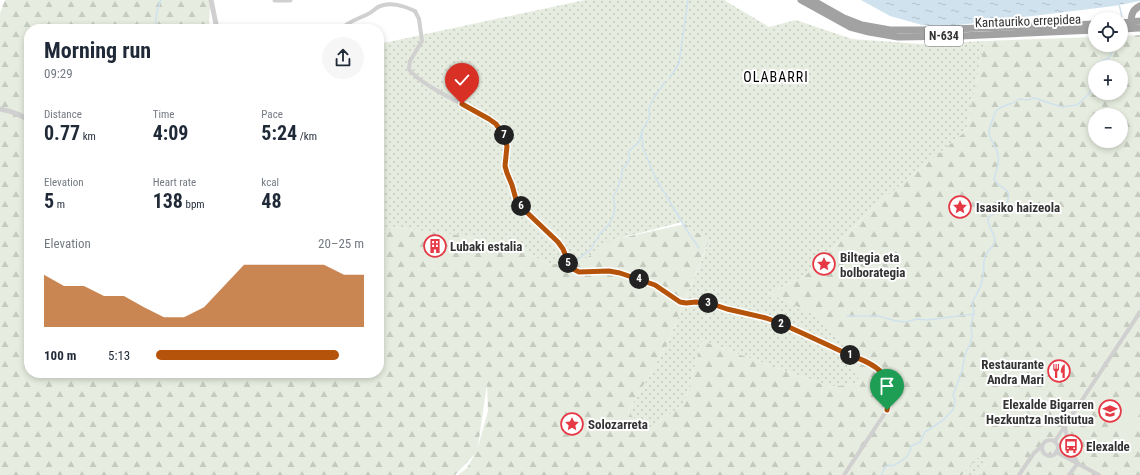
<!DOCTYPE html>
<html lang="en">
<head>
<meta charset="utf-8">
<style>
  :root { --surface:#fff; --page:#f6f6f7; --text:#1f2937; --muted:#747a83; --accent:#b45309 }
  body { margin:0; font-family:"Roboto Condensed",sans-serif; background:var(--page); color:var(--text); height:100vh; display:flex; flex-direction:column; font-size:15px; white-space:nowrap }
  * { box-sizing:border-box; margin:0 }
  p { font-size:13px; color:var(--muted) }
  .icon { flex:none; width:22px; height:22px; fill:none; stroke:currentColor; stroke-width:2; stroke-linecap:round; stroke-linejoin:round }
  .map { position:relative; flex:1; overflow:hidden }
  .sheet { position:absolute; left:24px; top:24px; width:360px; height:354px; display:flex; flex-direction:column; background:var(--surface); border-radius:16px; box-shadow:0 2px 6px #0003 }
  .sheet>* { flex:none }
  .tools { position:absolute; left:1088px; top:12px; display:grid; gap:8px }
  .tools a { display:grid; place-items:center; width:40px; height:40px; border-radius:50%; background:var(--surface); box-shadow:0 2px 6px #0003; font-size:20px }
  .pin { position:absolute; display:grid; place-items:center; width:34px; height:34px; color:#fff; margin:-41px -17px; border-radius:50% 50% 50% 0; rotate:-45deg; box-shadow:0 0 4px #0007 }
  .pin .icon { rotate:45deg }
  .km { position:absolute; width:20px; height:20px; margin:-10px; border-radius:50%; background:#222; color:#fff; font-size:11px; line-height:20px; text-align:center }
  .round { display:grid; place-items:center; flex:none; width:42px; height:42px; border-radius:21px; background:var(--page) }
  .overview { display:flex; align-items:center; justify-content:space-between; height:68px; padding:0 20px }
  h1 { font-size:22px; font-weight:700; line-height:30px }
  .metrics { display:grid; grid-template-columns:repeat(3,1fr); gap:6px; height:68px; padding:4px 20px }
  .metrics div { display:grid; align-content:center }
  .metrics b { font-size:20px; font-weight:700 }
  .metrics small { font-size:11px; font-weight:400 }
  .metrics p { font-size:11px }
  .chart { height:112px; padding:8px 20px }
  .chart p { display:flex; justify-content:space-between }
  .chart svg { width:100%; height:72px; margin-top:4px; fill:var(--accent); opacity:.7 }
  ul { padding:0 20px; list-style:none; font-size:13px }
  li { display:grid; grid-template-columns:64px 48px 1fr; align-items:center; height:30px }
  li i { height:10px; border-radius:5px; background:var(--accent) }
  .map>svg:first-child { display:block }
  .grass { fill:url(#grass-dots) }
  .forest { fill:url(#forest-firs); fill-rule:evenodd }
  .pitch { fill:#e6ecdf }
  .water { fill:url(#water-ripples) }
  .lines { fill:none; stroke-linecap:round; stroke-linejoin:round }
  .stream { stroke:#cfe2ee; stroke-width:1.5 }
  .minor { stroke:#d0d0d0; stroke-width:4 }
  .tertiary { stroke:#d0d0d0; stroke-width:5 }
  .trunk { stroke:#a2a2a2; stroke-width:7 }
  .route-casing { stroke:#fff; stroke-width:8 }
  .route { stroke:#b45309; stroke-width:5 }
  .labels { text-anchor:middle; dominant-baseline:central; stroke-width:4; stroke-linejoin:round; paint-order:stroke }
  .shield { fill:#fff; stroke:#707070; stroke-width:1 }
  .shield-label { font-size:12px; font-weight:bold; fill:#333 }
  .street-label { font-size:13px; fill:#333; stroke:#fff }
  .poi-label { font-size:13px; font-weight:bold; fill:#333; stroke:#fff; text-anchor:start }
  .neighbourhood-label { font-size:14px; letter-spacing:1px; fill:#000; stroke:#fff }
</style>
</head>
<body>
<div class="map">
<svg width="1140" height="475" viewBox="0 0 1140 475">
  <defs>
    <pattern id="grass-dots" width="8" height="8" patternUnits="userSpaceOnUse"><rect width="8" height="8" fill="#e6ecdf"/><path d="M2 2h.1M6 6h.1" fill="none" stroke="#c6cbc0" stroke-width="1.8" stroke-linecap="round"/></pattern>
    <pattern id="forest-firs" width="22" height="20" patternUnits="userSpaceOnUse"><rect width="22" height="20" fill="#e6ecdf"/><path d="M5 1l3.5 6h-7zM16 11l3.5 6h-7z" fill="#c6cbc0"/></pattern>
    <pattern id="water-ripples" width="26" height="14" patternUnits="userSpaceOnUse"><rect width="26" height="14" fill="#cfe2ee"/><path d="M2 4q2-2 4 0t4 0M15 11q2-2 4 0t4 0" fill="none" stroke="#b2c2cd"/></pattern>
  </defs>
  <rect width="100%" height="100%" fill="#fff"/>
  <g class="grass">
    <polygon points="585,0 724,0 769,27 796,20 852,39 921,44 985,41 966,131 874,207 804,277 768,293 816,315 842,342 861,383 830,387 702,341 684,404 647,431 628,412 667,344 709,242 682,222 613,240 585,259 552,266 506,242 393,227 379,240 379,44"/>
    <polygon points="978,457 986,464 976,475 962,475"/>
  </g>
  <path class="forest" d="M5 0H210L209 29H29V373H379V240L393 227 504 241 550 265 585 259 612 240 685 224 709 241 667 344 628 412 647 431 684 404 702 341 830 387 861 383 842 342 816 315 768 293 804 277 874 207 966 131 985 41 1095 37V45H1121V36L1140 35V475H976L986 464 978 457 962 475H458L467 468 475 454 455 475H0V13ZM1095 67H1121V93H1095ZM1095 115H1121V141H1095ZM487 384 488 411 478 447V446Z"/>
  <polygon class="pitch" points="1128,398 1140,407 1140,414 1125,433 1110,422"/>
  <polygon class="water" points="861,0 1140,0 1140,1 1114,6 943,27 922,25 890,16"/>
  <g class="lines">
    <g class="stream">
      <polyline points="1118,0 1122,17"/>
      <path d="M155 29C156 20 156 8 161 0"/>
      <polyline points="1096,67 1098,63 1109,58 1116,45"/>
      <polyline points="669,78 673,73 679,63 688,0"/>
      <polyline points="642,133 643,148 655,177 686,229 699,248"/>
      <path d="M576 261 591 249 599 235 609 224 613 217 615 207 613 197 619 186V181L622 178V170C627 163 632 161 628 152L640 141C639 132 646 126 649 118 650 115 649 113 649 109 651 99 660 90 665 82"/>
      <polyline points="847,316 878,316 896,321 905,322 917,319 927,320 974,314"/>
      <path d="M881 475 885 467 890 465 893 466C901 461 910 458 911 446L920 442 925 432 942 421 952 411 954 407 955 400 953 395 962 371 965 354 970 344 972 336 971 325 974 312 972 303C976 294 980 291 982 281 985 272 982 262 986 254 989 248 994 248 995 241 995 233 987 226 988 218 995 211 1007 211 1008 199 1009 195 1009 193 1006 190 1001 185 999 187 994 179 996 171 1000 164 998 155 995 140 984 139 992 121 993 118 995 112 997 110 1002 105 1013 105 1019 99L1028 100 1034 98 1062 107 1077 105 1089 94 1095 79"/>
    </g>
    <g class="minor">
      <path d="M341 29C349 21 358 19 368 14 372 12 375 9 378 7 389 1 405 6 415 11L419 19 422 41 410 61 409 69C418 84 471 108 489 119L496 124 506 140 507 146 505 165 507 173 512 185 517 203 558 242 563 249 569 264 571 268 579 272 609 271 620 273 655 285 680 302 686 303 696 302 712 304 727 309 766 318 864 361 879 370 883 374 886 383 888 404 887 410 844 475"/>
      <polyline points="1065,426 1068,446 1077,462"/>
      <circle cx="1050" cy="448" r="8"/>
      <polyline points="1055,441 1140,312"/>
      <polyline points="1056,452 1099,475"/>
      <polyline points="1019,475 1034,453 1042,446"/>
      <polyline points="1069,475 1078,463"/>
    </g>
    <g class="tertiary">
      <polyline points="211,0 217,29"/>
      <polyline points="275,0 290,0"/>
      <path d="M0 109C10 111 21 114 29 121"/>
    </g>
    <g class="trunk">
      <polyline points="801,0 850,27 869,32 898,37 960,36 1095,30"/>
      <polyline points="812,0 844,18 862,25 890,30 921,30 1095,24"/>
      <polyline points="1121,23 1140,21"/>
      <path d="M1132 28C1131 18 1130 11 1140 6"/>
      <polyline points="1121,29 1140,28"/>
    </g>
  </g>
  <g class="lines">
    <g class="route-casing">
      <path id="route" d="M462 104 489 119 496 124 502 133 507 146 505 166 507 173 512 185 517 203 558 242 563 249 569 264 571 268 579 272 609 271 620 273 655 285 680 302 686 303 696 302 712 304 727 309 766 318 780 323C802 333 824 343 845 353 856 358 872 362 881 372 889 381 890 399 887 410"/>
    </g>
    <use href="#route" class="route"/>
  </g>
  <defs>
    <g id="sight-ring" transform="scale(1.15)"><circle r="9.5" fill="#fff" stroke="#e63946" stroke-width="1.5"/><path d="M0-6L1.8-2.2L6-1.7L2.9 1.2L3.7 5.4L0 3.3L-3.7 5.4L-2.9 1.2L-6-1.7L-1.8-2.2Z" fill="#e63946"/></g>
    <g id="building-ring" transform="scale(1.15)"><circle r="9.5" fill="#fff" stroke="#e63946" stroke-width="1.5"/><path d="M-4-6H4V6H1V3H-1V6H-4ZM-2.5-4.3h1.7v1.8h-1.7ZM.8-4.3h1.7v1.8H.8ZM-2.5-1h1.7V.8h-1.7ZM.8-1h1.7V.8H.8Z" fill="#e63946"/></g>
    <g id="restaurant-ring" transform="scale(1.15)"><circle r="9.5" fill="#fff" stroke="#e63946" stroke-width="1.5"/><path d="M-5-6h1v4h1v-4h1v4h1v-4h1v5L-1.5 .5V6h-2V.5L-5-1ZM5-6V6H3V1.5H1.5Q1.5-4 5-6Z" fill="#e63946"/></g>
    <g id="school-ring" transform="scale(1.15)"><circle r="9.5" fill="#fff" stroke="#e63946" stroke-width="1.5"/><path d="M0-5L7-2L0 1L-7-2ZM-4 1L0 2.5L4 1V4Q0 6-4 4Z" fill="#e63946"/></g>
    <g id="bus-ring" transform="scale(1.15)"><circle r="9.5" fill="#fff" stroke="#e63946" stroke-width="1.5"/><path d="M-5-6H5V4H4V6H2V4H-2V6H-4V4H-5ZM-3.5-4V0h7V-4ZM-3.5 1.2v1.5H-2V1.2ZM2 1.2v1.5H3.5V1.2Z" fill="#e63946"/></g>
  </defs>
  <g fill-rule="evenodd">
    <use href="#sight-ring" x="960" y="207"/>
    <use href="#building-ring" x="435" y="246"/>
    <use href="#sight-ring" x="824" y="264"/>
    <use href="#restaurant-ring" x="1059" y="371"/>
    <use href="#school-ring" x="1110" y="411"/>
    <use href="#sight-ring" x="572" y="424"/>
    <use href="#bus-ring" x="1071" y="446"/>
  </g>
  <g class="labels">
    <rect class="shield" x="925" y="26" width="38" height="20" rx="3"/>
    <g class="shield-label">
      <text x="944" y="36">N-634</text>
    </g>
    <g class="street-label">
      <text transform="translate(1028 21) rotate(-2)">Kantauriko errepidea</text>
    </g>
    <g class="poi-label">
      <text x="976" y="207">Isasiko haizeola</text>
      <text x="450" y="246">Lubaki estalia</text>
      <text x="840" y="257">Biltegia eta<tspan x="840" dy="15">bolborategia</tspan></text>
      <text x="1044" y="364" text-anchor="end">Restaurante<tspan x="1044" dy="15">Andra Mari</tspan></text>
      <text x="1094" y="404" text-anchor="end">Elexalde Bigarren<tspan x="1094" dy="15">Hezkuntza Institutua</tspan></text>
      <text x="588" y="424">Solozarreta</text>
      <text x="1086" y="446">Elexalde</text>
    </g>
    <g class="neighbourhood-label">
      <text x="776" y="77">OLABARRI</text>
    </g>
  </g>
</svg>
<div class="tools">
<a><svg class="icon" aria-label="locate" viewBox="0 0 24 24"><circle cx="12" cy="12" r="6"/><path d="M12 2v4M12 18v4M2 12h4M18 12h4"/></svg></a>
<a>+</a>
<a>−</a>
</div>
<div class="pin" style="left:887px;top:410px;background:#1e9e55"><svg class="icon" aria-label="arrive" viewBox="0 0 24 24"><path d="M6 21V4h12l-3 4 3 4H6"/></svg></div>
<div class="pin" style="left:462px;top:104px;background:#d93025"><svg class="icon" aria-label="check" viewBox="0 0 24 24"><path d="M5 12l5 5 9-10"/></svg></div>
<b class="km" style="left:850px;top:355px">1</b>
<b class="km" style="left:781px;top:324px">2</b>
<b class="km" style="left:708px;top:303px">3</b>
<b class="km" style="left:639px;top:279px">4</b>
<b class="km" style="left:568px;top:263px">5</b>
<b class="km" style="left:521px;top:206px">6</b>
<b class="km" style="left:504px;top:135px">7</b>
<section class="sheet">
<div class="overview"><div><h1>Morning run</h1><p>09:29</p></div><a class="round"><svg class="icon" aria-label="share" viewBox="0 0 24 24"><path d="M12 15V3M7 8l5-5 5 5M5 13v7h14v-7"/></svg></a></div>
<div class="metrics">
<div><p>Distance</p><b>0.77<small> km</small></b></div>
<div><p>Time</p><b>4:09</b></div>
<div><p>Pace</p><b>5:24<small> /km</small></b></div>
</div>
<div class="metrics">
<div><p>Elevation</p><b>5<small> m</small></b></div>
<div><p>Heart rate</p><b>138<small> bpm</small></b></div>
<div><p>kcal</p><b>48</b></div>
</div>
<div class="chart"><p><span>Elevation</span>20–25 m</p>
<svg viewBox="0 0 160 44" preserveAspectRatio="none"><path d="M0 44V12L10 19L20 19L30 25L40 25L50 32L60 38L70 38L80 32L90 19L100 6L110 6L120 6L130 6L140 6L150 12L160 12V44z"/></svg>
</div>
<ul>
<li><b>100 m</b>5:13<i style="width:88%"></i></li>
</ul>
</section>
</div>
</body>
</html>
